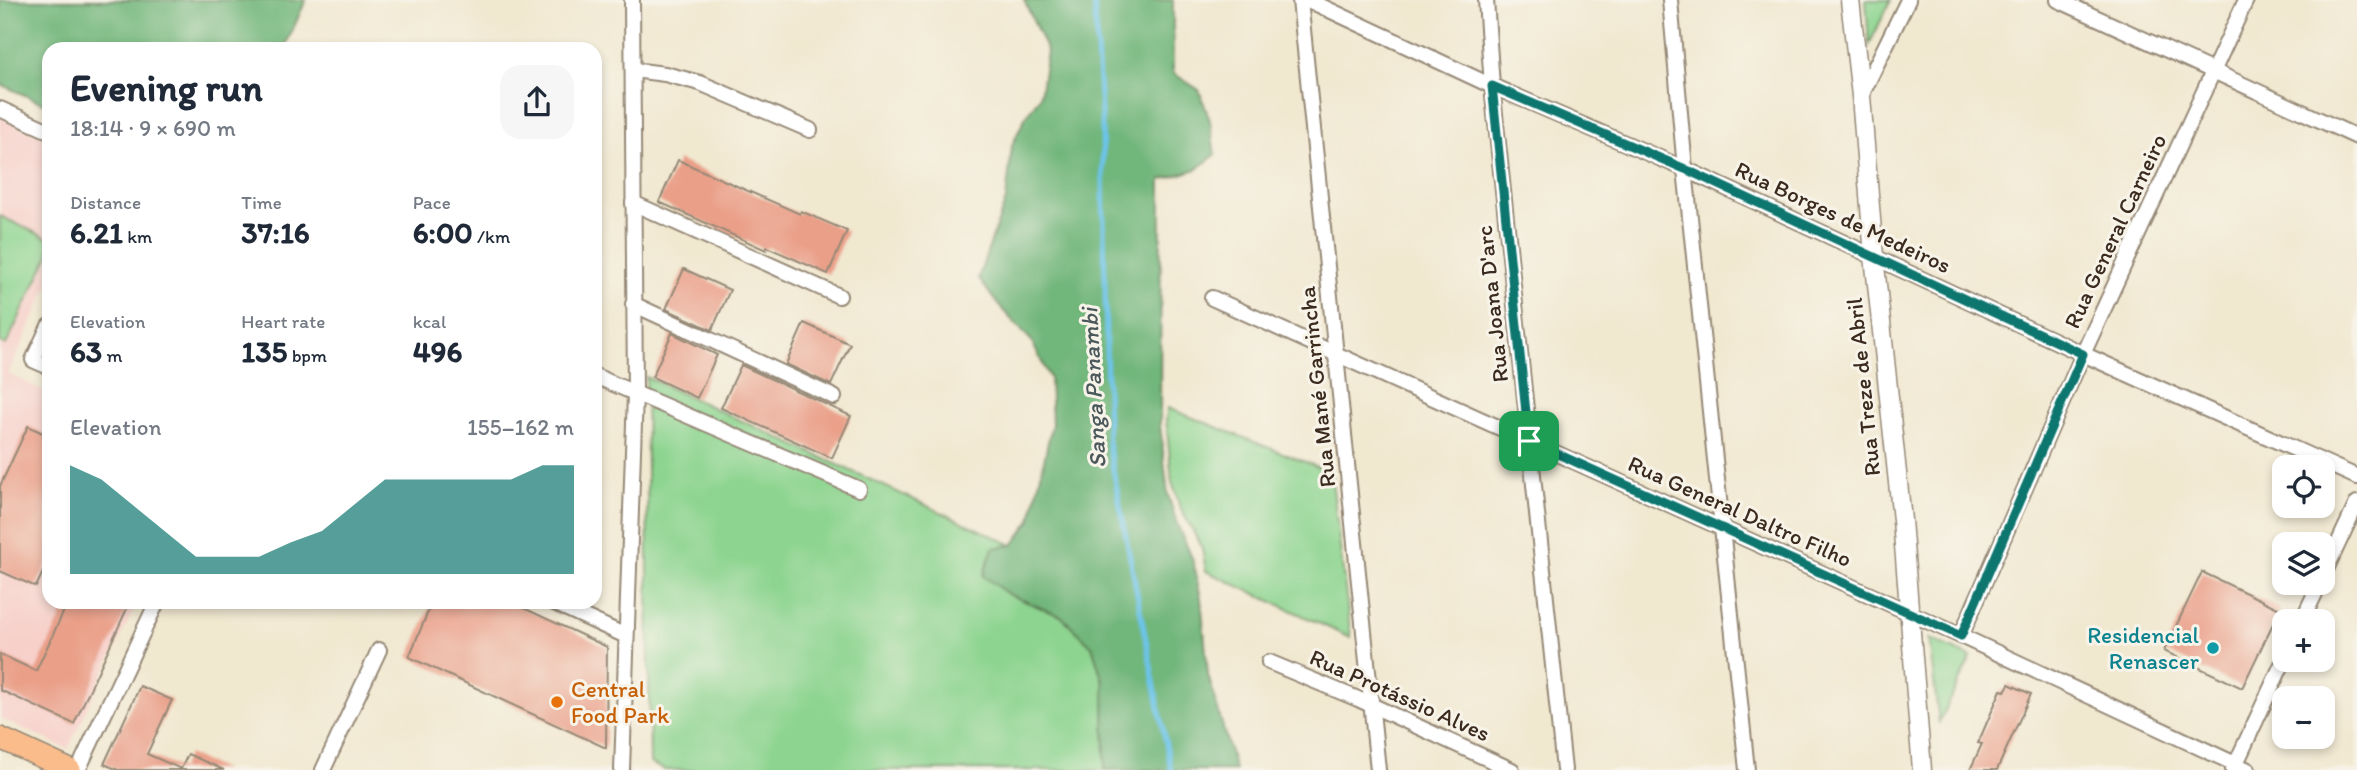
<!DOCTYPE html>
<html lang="en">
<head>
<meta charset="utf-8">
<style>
  :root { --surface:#fff; --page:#f6f6f7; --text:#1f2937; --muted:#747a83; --accent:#0f766e }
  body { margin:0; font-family:Itim,sans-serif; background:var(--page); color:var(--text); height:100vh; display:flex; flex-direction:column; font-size:26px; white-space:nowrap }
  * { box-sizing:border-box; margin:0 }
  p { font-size:23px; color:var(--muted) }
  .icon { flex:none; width:38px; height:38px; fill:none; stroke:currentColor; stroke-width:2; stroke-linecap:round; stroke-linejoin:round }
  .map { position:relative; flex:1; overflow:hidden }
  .drawer { position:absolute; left:42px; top:42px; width:560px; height:567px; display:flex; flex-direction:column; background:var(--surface); border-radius:21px; box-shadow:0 4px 10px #0003 }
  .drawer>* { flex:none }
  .buttons { position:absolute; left:2272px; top:455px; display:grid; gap:14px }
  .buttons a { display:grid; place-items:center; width:63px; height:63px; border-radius:14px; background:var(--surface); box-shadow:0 4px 10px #0003; font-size:35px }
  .pin { position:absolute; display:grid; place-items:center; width:60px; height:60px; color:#fff; margin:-30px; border-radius:14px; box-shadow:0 4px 10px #0006 }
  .round { display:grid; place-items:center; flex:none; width:74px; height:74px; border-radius:21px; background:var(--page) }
  .headline { display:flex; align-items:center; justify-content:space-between; height:119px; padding:0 28px }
  h1 { font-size:38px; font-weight:700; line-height:52px }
  .metrics { display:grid; grid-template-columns:repeat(3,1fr); gap:10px; height:119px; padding:7px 28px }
  .metrics div { display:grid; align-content:center }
  .metrics b { font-size:30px; font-weight:700 }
  .metrics small { font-size:19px; font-weight:400 }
  .metrics p { font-size:19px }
  .chart { height:196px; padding:14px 28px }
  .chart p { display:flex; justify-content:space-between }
  .chart svg { width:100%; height:126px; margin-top:7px; fill:var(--accent); opacity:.7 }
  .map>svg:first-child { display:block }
  .built { fill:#f7d0ca }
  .green { fill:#8cd48f; stroke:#647f56; stroke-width:2 }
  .forest { fill:#71b67a; stroke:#56704c; stroke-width:2 }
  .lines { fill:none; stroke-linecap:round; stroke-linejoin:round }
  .stream { stroke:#6cc4ea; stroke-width:5 }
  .building { fill:#ea9f88 }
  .minor-casing { stroke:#968977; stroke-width:18 }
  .tertiary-casing { stroke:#968977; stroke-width:21 }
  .primary-casing { stroke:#968977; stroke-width:24 }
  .minor { stroke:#fff; stroke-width:14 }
  .tertiary { stroke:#fff; stroke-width:18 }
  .primary { stroke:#fabc8b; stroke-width:21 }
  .route-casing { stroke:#fff; stroke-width:14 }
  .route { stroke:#0f766e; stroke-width:9 }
  .culture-dot { fill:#0f9aa8; stroke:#f7f3e8; stroke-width:2.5 }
  .food-dot { fill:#e8710a; stroke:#f7f3e8; stroke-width:2.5 }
  .labels { text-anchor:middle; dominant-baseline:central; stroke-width:6; stroke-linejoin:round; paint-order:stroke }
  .street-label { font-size:23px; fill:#3b2a1e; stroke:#f7f3e8 }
  .culture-label { font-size:23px; fill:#0d838f; stroke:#f7f3e8; text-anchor:end }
  .food-label { font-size:23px; fill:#c56008; stroke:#f7f3e8; text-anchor:start }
  .water-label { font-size:24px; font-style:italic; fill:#4a585b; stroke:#f7f3e8 }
</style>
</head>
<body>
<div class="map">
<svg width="2357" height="770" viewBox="0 0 2357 770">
  <rect width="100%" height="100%" fill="#f7f3e8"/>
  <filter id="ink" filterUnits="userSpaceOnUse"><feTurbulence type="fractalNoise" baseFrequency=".0143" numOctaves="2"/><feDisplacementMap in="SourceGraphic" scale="14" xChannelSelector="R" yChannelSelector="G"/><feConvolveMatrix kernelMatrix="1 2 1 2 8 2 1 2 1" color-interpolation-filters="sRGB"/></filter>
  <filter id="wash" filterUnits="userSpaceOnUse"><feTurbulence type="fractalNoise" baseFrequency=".00686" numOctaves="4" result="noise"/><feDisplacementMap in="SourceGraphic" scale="28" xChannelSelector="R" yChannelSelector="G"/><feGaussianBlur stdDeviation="1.57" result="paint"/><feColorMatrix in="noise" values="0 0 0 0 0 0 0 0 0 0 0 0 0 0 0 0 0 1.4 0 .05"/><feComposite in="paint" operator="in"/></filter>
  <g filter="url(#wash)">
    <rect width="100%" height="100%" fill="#f1e8d0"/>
    <polygon class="built" points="0,117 49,140 49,285 8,374 49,393 49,602 137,602 68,749 0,718"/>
    <g class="green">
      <polygon points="1866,0 1891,0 1869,45"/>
      <polygon points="0,216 49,239 49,255 6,345 0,342"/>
      <polygon points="646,377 1013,545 1008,594 1061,616 1092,646 1104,684 1105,770 665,770 650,763"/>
      <polygon points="1168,408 1331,472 1351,638 1206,571 1202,548 1180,507 1172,482 1166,418"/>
      <polygon points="1929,639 1971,657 1939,723"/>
    </g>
    <g class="forest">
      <polygon points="0,0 306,0 284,49 49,49 49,106 0,84"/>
      <polygon points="1024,0 1173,0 1173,73 1199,90 1210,121 1215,155 1197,169 1161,180 1160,425 1168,495 1177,524 1192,558 1201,598 1208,675 1235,770 1105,770 1104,684 1092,646 1061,616 1008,594 983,576 993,548 1013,545 1031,520 1052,424 1050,379 1031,340 1001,308 978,278 1006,200 1012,145 1025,118 1040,96 1047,51"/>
    </g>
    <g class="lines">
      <polyline class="stream" points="1094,0 1102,127 1108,443 1171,770"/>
    </g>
    <g id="blocks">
      <g class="building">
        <polygon points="678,160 800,214 801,211 847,231 828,274 767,247 766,250 659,202"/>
        <polygon points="684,269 730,290 712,330 666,309"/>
        <polygon points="804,323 850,344 831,385 786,364"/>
        <polygon points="672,333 717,355 697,398 652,377"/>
        <polygon points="741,365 851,416 832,458 721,408"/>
        <polygon points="28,426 49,436 49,559 36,587 0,571 0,486"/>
        <polygon points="2202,572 2280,609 2242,688 2164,651"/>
        <polygon points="68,602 130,602 74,724 0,690 0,654 36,671"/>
        <polygon points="432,602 511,602 607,647 606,748 409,657"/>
        <polygon points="2009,684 2031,694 1997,770 1970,770 1982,744 1978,743 2001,690 2005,691"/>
        <polygon points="140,686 172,700 147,754 181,769 188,754 224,770 118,770 104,764"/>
      </g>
    </g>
  </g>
  <g filter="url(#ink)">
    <use href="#blocks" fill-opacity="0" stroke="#968977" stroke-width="2"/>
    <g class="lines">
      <g class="minor-casing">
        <g id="minor">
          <polyline points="1300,0 1378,770"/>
          <polyline points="1308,0 1492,86 1685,169 2083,354 2357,477"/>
          <polyline points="1486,0 1492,86 1564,770"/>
          <polyline points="1670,0 1685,169 1747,770"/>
          <polyline points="2058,0 2357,137"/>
          <polyline points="633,70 665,74 700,83 810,130"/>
          <polyline points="1861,96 1908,0"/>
          <polyline points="0,109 49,131"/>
          <polyline points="633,203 839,296"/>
          <polyline points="1212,298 1961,636 2248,770"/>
          <polyline points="633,304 834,397"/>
          <polyline points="49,326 33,360 49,367"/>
          <polyline points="595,376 859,489"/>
          <polyline points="2322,578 2357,503"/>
          <polyline points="552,602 626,636"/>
          <polyline points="2302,621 2320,583"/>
          <polyline points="1961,636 2083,354 2246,0"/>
          <polyline points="1269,662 1358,699 1512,770"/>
          <polyline points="78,770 157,602"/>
          <polyline points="323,770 379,650"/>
          <polyline points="622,770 635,394 632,0"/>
          <polyline points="2233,770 2284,660"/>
        </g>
      </g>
      <g class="tertiary-casing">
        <polyline id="tertiary" points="1850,0 1861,96 1874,256 1902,520 1922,770"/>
      </g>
      <g class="primary-casing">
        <polyline id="primary" points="0,738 70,770"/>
      </g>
      <use href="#minor" class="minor"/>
      <use href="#tertiary" class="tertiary"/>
      <use href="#primary" class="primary"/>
    </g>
  </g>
  <g class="lines" filter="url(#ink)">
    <g class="route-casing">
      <polygon id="route" points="1492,86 1685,169 2083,354 1961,636 1529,441"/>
    </g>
    <use href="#route" class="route"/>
  </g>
  <circle class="culture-dot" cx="2213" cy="648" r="7"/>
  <circle class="food-dot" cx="557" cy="702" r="7"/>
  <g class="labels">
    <g class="street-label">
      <text transform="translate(1843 217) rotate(25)">Rua Borges de Medeiros</text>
      <text transform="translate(2115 231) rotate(-65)">Rua General Carneiro</text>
      <text transform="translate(1492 304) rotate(-96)">Rua Joana D'arc</text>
      <text transform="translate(1317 387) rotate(-96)">Rua Mané Garrincha</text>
      <text transform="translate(1863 387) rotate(-96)">Rua Treze de Abril</text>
      <text transform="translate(1740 511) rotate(24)">Rua General Daltro Filho</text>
      <text transform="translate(1400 695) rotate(24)">Rua Protássio Alves</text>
    </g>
    <g class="culture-label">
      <text x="2199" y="635">Residencial<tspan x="2199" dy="26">Renascer</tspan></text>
    </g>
    <g class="food-label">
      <text x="571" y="689">Central<tspan x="571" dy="26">Food Park</tspan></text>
    </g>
    <g class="water-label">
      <text transform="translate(1093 388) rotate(-93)">Sanga Panambi</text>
    </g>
  </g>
</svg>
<div class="buttons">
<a><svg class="icon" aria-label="locate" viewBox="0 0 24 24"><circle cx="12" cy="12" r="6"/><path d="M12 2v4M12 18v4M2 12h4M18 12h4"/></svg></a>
<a><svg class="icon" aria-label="layers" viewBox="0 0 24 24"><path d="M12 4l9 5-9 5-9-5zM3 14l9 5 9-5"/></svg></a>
<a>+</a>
<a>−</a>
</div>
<div class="pin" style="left:1529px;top:441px;background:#1e9e55"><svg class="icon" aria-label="arrive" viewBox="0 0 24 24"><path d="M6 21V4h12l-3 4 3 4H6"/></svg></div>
<section class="drawer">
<div class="headline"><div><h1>Evening run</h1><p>18:14 · 9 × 690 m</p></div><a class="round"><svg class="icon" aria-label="share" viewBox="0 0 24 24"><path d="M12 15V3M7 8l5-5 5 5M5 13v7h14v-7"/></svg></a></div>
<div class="metrics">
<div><p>Distance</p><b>6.21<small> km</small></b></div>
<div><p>Time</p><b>37:16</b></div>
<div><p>Pace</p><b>6:00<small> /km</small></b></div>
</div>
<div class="metrics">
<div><p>Elevation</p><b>63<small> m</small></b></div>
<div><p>Heart rate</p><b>135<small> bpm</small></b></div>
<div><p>kcal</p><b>496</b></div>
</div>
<div class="chart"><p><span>Elevation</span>155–162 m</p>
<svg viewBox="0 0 160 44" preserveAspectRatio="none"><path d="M0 44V6L10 11L20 20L30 29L40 38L50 38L60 38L70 33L80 29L90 20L100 11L110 11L120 11L130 11L140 11L150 6L160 6V44z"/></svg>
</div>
</section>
</div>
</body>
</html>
